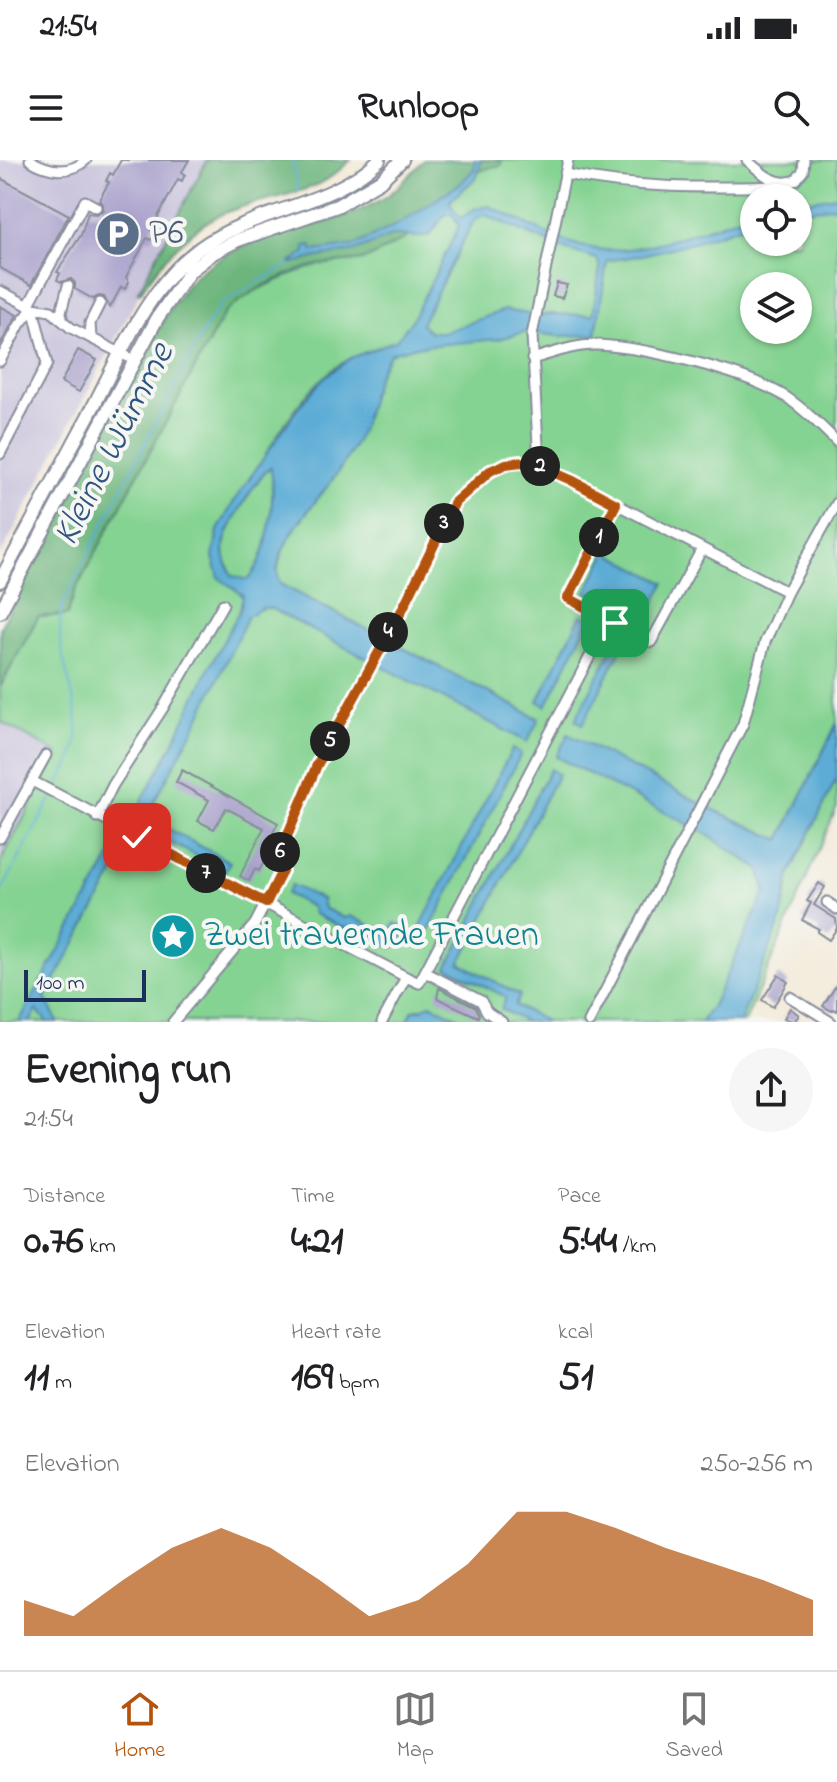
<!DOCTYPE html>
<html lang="en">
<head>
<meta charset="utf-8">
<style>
  :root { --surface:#fff; --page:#f6f6f6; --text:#202124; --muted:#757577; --line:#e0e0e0; --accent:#b45309 }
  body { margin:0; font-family:"Indie Flower",sans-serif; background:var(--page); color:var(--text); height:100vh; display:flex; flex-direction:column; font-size:30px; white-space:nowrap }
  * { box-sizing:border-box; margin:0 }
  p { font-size:26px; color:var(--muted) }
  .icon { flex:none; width:44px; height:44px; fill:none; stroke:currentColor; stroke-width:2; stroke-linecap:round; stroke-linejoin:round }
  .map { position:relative; height:862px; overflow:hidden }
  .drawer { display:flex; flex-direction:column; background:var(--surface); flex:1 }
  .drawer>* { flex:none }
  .controls { position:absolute; left:740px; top:24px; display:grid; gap:16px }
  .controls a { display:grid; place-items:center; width:72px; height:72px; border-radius:50%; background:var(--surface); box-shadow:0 2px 6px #0004; font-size:40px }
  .scale { position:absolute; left:24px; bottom:20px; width:122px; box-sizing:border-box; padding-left:8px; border:4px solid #1b2f5e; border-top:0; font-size:22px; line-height:28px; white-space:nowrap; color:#1b2f5e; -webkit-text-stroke:6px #f6f6f2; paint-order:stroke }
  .pin { position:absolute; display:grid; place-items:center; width:68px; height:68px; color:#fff; margin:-34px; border-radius:16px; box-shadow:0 4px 12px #0006 }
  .km { position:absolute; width:40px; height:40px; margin:-20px; border-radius:50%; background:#222; color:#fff; font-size:22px; line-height:40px; text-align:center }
  .round { display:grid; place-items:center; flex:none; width:84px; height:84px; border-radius:42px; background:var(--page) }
  .headline { display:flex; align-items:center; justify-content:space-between; height:136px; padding:0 24px }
  h1 { font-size:44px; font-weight:800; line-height:60px }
  .figures { display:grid; grid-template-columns:repeat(3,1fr); gap:12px; height:136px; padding:8px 24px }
  .figures div { display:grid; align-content:center }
  .figures b { font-size:40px; font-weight:800 }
  .figures small { font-size:22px; font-weight:400 }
  .figures p { font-size:22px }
  .chart { height:224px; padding:16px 24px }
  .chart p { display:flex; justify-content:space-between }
  .chart svg { width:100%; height:144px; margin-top:8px; fill:var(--accent); opacity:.7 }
  .status { display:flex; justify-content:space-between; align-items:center; height:56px; padding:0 40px; background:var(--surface); direction:ltr }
  .status svg { height:22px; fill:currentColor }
  header { display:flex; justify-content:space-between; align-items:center; height:104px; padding:0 24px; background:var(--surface); font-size:36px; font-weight:800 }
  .dock { display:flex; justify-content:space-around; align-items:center; height:112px; border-top:2px solid var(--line); background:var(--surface); font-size:22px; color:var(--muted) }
  .dock a { display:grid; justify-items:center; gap:4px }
  .dock .active { color:var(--accent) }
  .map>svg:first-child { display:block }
  .industrial { fill:#c6c0da }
  .green { fill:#85d392; stroke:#508178; stroke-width:2; fill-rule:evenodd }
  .forest { fill:#6cb57c; stroke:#44726d; stroke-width:2 }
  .water { fill:#5cacd6; stroke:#3c6e9a; stroke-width:2; fill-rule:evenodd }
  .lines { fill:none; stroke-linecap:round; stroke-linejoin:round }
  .stream { stroke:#5cacd6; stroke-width:2 }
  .building { fill:#a79fcb }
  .minor-casing { stroke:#878c9a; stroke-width:13 }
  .major-casing { stroke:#878c9a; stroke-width:16 }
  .minor { stroke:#fff; stroke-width:9 }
  .major { stroke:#fff; stroke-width:12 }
  .route-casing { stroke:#fff; stroke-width:16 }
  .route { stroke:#b45309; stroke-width:10 }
  .labels { text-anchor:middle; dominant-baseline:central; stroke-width:8; stroke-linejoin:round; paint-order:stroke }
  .service-label { font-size:36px; fill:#4e5e75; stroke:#f6f6f2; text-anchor:start }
  .culture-label { font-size:36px; fill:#0d838f; stroke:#f6f6f2; text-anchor:start }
  .water-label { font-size:38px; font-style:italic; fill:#2e5482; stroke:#f6f6f2 }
</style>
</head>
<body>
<div class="status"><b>21:54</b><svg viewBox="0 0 49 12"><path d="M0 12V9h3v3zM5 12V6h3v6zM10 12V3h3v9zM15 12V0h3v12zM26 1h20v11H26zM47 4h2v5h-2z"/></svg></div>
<header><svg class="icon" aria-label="menu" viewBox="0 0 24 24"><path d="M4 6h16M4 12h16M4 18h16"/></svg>Runloop<svg class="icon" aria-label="search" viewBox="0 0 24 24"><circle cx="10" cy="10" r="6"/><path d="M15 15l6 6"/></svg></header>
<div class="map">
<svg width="837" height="862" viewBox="0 0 837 862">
  <rect width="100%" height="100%" fill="#f6f6f2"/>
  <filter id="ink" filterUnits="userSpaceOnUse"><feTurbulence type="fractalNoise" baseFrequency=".0125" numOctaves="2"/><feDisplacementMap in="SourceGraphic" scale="16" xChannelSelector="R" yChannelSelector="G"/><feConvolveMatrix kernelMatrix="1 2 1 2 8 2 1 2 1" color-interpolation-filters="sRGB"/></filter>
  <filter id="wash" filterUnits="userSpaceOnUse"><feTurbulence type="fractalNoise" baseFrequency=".006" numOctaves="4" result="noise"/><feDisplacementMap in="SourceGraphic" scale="32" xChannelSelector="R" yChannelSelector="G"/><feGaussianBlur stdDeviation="1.8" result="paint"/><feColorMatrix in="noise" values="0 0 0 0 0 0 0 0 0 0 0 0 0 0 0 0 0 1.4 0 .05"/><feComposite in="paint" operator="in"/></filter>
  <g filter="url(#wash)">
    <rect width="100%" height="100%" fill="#f3e9d6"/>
    <g class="industrial">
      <polygon points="0,0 207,0 138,132 140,133 0,396"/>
      <polygon points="0,560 59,594 0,703"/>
    </g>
    <g class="green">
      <path d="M501 0H837V563L780 680 710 648 556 596 700 670 759 709 766 731 712 846 701 862H459L460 860 427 847 413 850 407 862H0V703L58 594 0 561V527L38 457 67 455 76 429 225 152 248 134 292 114 319 105 369 98 469 17 481 8 500 5ZM754 38H798V82H754ZM754 126H798V170H754ZM391 193C364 228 363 276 338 312 321 338 266 391 280 424L538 558 526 581 270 447 253 451 213 397C241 341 290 229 348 200 360 194 378 195 391 193Z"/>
      <path d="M272 306C273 340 273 396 247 420L233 416C226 405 222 394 225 381 229 366 259 313 272 306Z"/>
      <polygon points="837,618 837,647 745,862 740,862 781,760 790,714"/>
    </g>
    <g class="forest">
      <path d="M207 0H351C342 8 332 18 321 23 289 38 252 40 220 55 186 71 160 102 140 133L138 132Z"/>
      <path d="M424 0H501V5C458 12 464 33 436 57 421 71 392 86 373 96 358 104 336 101 318 105 285 113 252 130 225 152L76 429 67 455 38 457 0 527V468L169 150C180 134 190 119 205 108 258 68 328 72 384 38 398 29 412 12 424 0Z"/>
    </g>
    <g class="water">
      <path d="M475 0H481L477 17 451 40V46L461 58 476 48 489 46C525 62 565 87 605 90 646 93 714 65 754 52V62C705 79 658 94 607 101L596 175 559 176 524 172 499 179 413 187 391 193C373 216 371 241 362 268 356 284 347 298 338 312 321 338 265 391 280 424L539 559 527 582 270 448H262L248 456 197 563 146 657 230 702 225 711 140 667 45 838 58 862H47L37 850 30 862H19L172 586 208 510 240 450 243 435 219 418 213 397 218 370 236 338 300 245 325 217 351 198 396 180 412 160 458 69V63L451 53 445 54 430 75 420 77 394 75 355 91 318 97 289 104 305 92V86L311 85 313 91 356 85 402 62 461 23 474 9ZM485 55 567 90 597 99 600 107 593 155 548 154 540 156 504 150 445 172H430L421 164 472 64 478 57ZM271 307C275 338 270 399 247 420L233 416C226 405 222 394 225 381 229 366 259 313 271 307Z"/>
      <polygon points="837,36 837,46 798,51 798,42"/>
      <polygon points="607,392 665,423 645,461 586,432"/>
      <polygon points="581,455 590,459 546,546 538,541"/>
      <polygon points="620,474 627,478 583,564 575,560"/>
      <polygon points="837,563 837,618 790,714 781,760 740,862 701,862 712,846 766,731 759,709 700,670 556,597 568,574 710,648 780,680"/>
      <polygon points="512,589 521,594 421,786 400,776 393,788 351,767 345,769 314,754 312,747 286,734 291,725 322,739 324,748 344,758 351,756 388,774 395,763 417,773"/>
      <polygon points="550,609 558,614 460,803 520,835 515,845 547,862 526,862 501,849 506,837 447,807"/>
      <polygon points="430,844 461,859 459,862 407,862 413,850 420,850"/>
    </g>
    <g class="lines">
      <g class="stream">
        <polyline points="293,0 298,32"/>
        <path d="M55 631C62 617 74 600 76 585 84 534 48 494 64 441L206 166 222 143 290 104"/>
        <polyline points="0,734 52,637"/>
      </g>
    </g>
    <g id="blocks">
      <g class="building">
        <polygon points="121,0 189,0 182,12 185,14 182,21 178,19 151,70 155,73 151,80 147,78 126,117 129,122 125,129 121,127 110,148 104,137 99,136 93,139 75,129 75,123 71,119 62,122 57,120 60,113 57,112 81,75 88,53 97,54 103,50 103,44 99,40 109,22 106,21 110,13 113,15"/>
        <polygon points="0,18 69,55 31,125 0,108"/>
        <polygon points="557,123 567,125 562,138 553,136"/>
        <polygon points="0,146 17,155 0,185"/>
        <polygon points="78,190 97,200 79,232 61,222"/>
        <polygon points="182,610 278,663 263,692 268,695 259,711 255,709 249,721 240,716 264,668 226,648 214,669 198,661 209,640 176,622"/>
        <polygon points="819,723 825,727 814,745 836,759 837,768 829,780 817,772 819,769 802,760 811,743 807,741"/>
        <polygon points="778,815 788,822 773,847 762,840"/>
        <polygon points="837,824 837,851 834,849 832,851 823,846"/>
        <polygon points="439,828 476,847 479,854 478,857 437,838"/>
        <polygon points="790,848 799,855 794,862 784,858"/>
      </g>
    </g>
  </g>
  <g filter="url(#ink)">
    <use href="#blocks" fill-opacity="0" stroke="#878c9a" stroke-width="2"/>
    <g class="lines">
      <g class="minor-casing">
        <g id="minor">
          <path d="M30 0C48 11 69 15 86 0"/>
          <path d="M747 0C761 13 777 28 796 20L803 11 804 0"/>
          <path d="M565 14C638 29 704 28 778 26L789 23"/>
          <polyline points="0,131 33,148 51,151 71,168 134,200"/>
          <polyline points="28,146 85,41 96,47"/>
          <polyline points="62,158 61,152 68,126"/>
          <polyline points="91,178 90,163 100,143"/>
          <path d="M532 199C553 193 576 184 598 185 648 188 745 211 786 237 805 250 821 266 837 282"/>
          <polyline points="0,201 20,164 33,148"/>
          <polyline points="0,294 47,204 33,148"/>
          <polyline points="537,305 538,285 532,175 568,0"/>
          <polyline points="702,389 651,482 568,438 616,344 787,432"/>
          <polyline points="32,621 406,817"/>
          <polyline points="97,657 113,625 163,548 223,444"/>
          <polyline points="0,678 46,595"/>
          <polyline points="827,742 837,749"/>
          <polyline points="425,812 481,841 487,852 502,862"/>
          <polyline points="790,837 831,862"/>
          <polyline points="173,862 255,764 282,711 277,700 317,605 401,452 455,342 490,311 506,304 521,302 537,305 571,320 616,344"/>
          <polyline points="382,862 406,817 419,823 609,460"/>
          <polyline points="589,862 743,564 765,482 787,432 837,343"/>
        </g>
      </g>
      <g class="major-casing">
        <g id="major">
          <path d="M0 421C31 364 61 306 92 249 121 193 148 126 200 88 255 48 328 48 379 0"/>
          <polyline points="0,452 158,157 190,111 213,93 238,80 337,46 380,21 402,0"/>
        </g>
      </g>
      <use href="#minor" class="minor"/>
      <use href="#major" class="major"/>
    </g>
  </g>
  <g class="lines" filter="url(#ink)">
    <g class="route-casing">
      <polyline id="route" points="137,677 266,743 282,711 277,700 317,605 401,452 455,342 490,311 506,304 521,302 537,305 571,320 616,344 568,438 615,463"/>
    </g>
    <use href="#route" class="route"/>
  </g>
  <defs>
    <g id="parking-disc" transform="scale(2.3)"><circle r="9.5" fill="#5c6f8a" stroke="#f6f6f2"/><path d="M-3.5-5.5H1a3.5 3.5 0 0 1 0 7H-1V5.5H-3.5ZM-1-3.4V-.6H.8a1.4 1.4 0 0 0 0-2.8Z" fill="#fff"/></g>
    <g id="sight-disc" transform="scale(2.3)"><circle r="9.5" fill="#0f9aa8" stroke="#f6f6f2"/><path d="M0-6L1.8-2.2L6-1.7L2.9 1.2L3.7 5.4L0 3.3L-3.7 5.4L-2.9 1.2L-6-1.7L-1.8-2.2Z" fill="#fff"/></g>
  </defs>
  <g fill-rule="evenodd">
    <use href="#parking-disc" x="118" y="74"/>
    <use href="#sight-disc" x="173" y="776"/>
  </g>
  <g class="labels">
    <g class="service-label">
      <text x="149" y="74">P6</text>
    </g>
    <g class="culture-label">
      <text x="204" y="776">Zwei trauernde Frauen</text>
    </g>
    <g class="water-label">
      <text transform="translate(115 285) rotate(-63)">Kleine Wümme</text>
    </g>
  </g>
</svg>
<div class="controls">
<a><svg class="icon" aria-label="locate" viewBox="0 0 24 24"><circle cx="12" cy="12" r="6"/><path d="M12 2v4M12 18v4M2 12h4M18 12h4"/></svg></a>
<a><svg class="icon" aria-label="layers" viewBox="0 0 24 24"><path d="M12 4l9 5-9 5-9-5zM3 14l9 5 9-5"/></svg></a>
</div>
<div class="scale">100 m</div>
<div class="pin" style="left:615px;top:463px;background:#1e9e55"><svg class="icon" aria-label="arrive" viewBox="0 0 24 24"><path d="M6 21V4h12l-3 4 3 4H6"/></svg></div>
<div class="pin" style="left:137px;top:677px;background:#d93025"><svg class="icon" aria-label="check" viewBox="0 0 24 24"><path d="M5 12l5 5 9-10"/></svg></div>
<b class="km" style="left:599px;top:377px">1</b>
<b class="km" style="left:540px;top:306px">2</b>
<b class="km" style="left:444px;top:363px">3</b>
<b class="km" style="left:388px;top:472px">4</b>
<b class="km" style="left:330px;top:581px">5</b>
<b class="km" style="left:280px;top:692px">6</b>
<b class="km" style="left:206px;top:713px">7</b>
</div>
<section class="drawer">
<div class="headline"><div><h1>Evening run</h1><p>21:54</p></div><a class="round"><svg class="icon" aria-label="share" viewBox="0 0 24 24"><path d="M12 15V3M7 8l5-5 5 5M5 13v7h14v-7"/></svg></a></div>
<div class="figures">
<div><p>Distance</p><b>0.76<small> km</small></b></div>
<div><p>Time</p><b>4:21</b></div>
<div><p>Pace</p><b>5:44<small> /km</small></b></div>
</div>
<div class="figures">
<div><p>Elevation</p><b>11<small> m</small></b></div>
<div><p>Heart rate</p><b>169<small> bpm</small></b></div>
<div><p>kcal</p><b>51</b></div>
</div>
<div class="chart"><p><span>Elevation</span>250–256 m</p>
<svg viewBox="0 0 160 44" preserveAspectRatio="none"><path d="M0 44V33L10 38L20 27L30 17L40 11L50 17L60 27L70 38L80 33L90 22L100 6L110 6L120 11L130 17L140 22L150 27L160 33V44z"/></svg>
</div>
</section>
<nav class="dock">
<a class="active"><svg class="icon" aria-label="home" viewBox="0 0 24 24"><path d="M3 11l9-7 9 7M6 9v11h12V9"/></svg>Home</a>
<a><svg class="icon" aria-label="map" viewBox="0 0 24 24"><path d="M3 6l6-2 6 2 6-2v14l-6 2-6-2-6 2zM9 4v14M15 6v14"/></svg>Map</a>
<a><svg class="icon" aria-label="saved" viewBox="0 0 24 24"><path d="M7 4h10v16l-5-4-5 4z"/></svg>Saved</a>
</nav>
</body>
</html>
